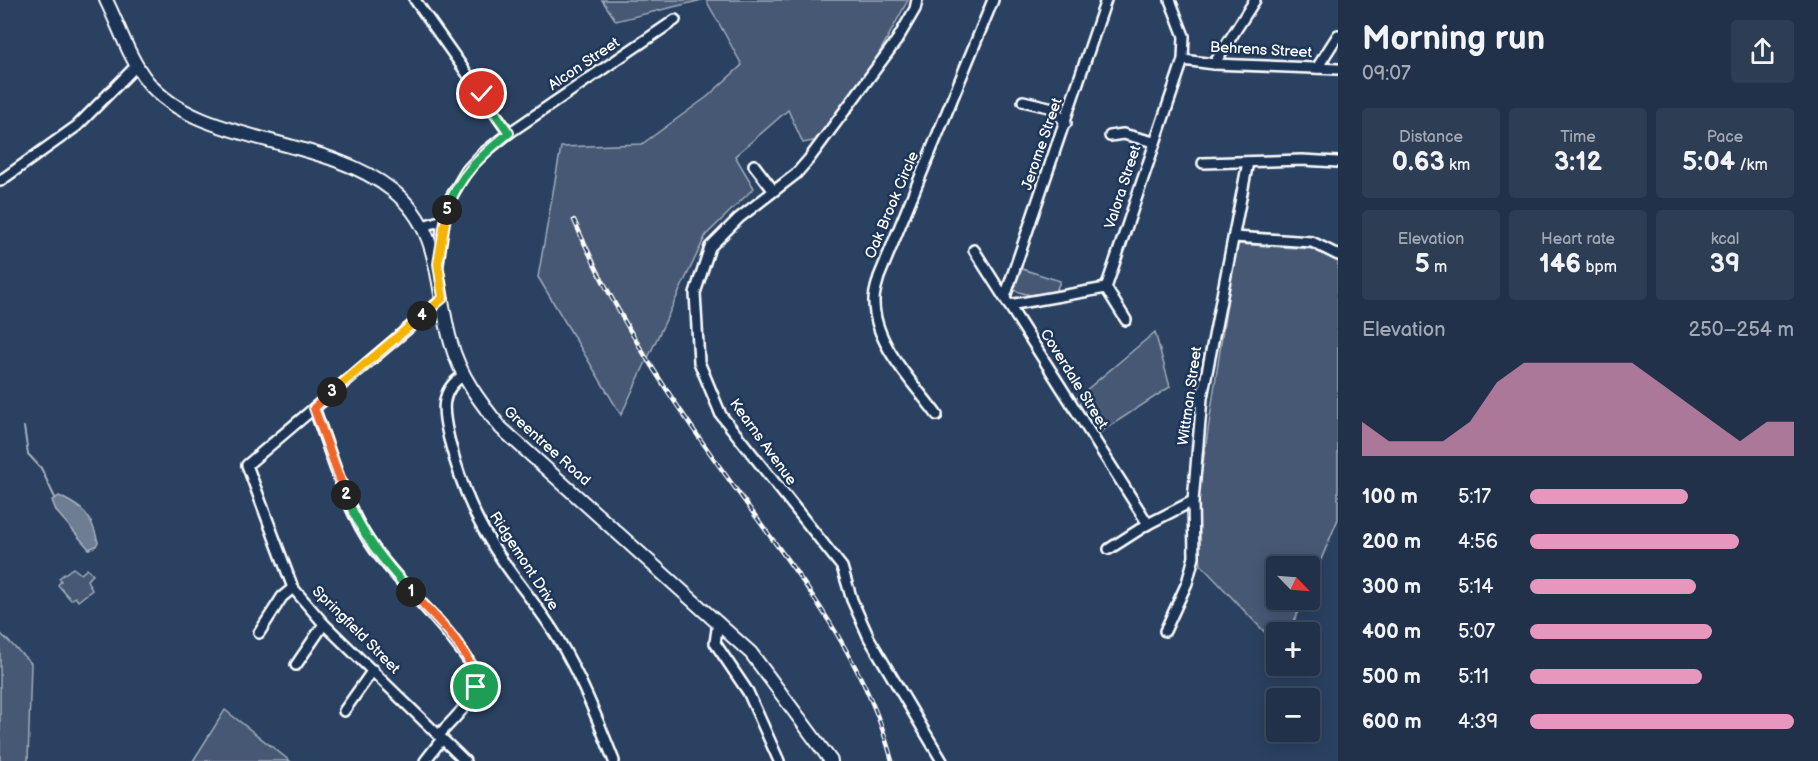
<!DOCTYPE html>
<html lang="en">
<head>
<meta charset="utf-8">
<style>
  :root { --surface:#203149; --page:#2d3d53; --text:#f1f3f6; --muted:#a2a9b4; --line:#3d4c61; --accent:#e797bd }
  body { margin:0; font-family:"Balsamiq Sans",sans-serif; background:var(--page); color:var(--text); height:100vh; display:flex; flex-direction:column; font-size:22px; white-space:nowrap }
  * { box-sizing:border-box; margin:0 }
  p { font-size:20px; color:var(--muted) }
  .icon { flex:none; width:33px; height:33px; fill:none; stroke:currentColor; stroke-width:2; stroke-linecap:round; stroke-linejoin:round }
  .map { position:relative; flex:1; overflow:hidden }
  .sheet { display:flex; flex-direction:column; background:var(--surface); width:480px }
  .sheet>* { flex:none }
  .needle { width:39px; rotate:115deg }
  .tools { position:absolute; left:1266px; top:556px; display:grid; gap:12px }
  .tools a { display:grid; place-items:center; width:54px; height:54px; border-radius:6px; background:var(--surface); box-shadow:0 3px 15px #0003,0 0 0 2px var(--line); font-size:30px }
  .pin { position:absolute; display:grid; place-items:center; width:51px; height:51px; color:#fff; margin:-26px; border:3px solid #fff; border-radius:50%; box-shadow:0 2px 6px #0007 }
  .km { position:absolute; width:30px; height:30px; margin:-15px; border-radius:50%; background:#222; color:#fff; font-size:16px; line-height:30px; text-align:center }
  .round { display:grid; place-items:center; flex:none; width:63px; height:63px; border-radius:6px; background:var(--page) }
  .headline { display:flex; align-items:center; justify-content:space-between; height:102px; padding:0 24px }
  h1 { font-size:33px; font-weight:700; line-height:45px }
  .figures { display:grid; grid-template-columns:repeat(3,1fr); gap:9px; height:102px; padding:6px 24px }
  .figures div { display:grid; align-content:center; border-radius:6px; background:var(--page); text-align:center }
  .figures b { font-size:26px; font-weight:700 }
  .figures small { font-size:16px; font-weight:400 }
  .figures p { font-size:16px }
  .chart { height:168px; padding:12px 24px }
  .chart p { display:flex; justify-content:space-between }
  .chart svg { width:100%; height:108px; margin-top:6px; fill:var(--accent); opacity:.7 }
  ul { padding:0 24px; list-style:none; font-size:20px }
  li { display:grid; grid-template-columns:96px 72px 1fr; align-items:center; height:45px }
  li i { height:15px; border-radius:8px; background:var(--accent) }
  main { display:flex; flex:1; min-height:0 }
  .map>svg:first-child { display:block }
  .green { fill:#465975; stroke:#a2acba; stroke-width:1.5 }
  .water { fill:#6d7d92; stroke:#a7b1be; stroke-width:1.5 }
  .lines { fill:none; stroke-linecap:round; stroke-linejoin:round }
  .stream { stroke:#a7b1be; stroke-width:2 }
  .minor-casing { stroke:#fff; stroke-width:14 }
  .secondary-casing { stroke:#fff; stroke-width:16 }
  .minor { stroke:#1d3557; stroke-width:9 }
  .secondary { stroke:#1d3557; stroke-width:12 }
  .rail-casing { stroke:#fff; stroke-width:4.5 }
  .rail { stroke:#1d3557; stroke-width:2; stroke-dasharray:7; stroke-linecap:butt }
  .split-1-casing { stroke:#fff; stroke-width:12 }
  .split-2-casing { stroke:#fff; stroke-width:12 }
  .split-3-casing { stroke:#fff; stroke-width:12 }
  .split-4-casing { stroke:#fff; stroke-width:12 }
  .split-5-casing { stroke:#fff; stroke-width:12 }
  .split-6-casing { stroke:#fff; stroke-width:12 }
  .split-7-casing { stroke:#fff; stroke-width:12 }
  .split-1 { stroke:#f0652b; stroke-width:8 }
  .split-2 { stroke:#22a559; stroke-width:8 }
  .split-3 { stroke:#f0652b; stroke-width:8 }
  .split-4 { stroke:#f5b400; stroke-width:8 }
  .split-5 { stroke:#f5b400; stroke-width:8 }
  .split-6 { stroke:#22a559; stroke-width:8 }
  .split-7 { stroke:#22a559; stroke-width:8 }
  .labels { text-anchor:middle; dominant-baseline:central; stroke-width:5; stroke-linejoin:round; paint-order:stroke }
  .street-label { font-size:15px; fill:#fff; stroke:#1d3557 }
</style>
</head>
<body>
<main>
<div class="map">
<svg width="1338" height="761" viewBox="0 0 1338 761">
  <rect width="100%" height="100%" fill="#2a4161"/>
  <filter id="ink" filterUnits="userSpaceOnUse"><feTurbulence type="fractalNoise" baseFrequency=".0167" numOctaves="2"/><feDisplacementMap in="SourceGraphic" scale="12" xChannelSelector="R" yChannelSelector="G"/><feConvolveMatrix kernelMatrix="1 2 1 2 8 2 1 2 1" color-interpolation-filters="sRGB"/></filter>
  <g filter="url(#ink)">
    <g class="green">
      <polygon points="602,0 702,0 616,21"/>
      <polygon points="706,0 908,0 877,57 818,140 803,143 788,110 735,156 754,188 706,235 621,415 538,277 561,147 642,144 707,97 742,65"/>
      <polygon points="1236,244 1312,249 1338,260 1338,519 1310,586 1310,567 1276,567 1276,600 1303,600 1289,633 1276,633 1276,644 1201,565 1196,510"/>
      <path d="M1022 269 1060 281C1054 304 1031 296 1013 290Z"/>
      <polygon points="1155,332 1170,387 1093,437 1071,403"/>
      <polygon points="73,568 81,574 87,569 93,575 87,580 92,590 78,601 75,597 71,600 58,585 61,581 59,578"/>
      <polygon points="0,633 31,663 28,761 0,761"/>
      <polygon points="225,710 290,761 193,761"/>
    </g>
    <path class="water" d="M59 496C84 508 91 514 98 542L96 546 89 549 56 511 52 500Z"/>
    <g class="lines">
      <polyline class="stream" points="24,427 28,454 41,468 55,498"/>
      <g class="minor-casing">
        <g id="minor">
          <polyline points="415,0 509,133"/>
          <polyline points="917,0 915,9 897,40 809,159 796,174 739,218 710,247 695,293 699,362 721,415 842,567 852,600 869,638 942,761"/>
          <polyline points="1183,60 1214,64 1338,69"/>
          <polyline points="1214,64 1255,0"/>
          <polyline points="1317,68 1338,35"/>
          <polyline points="1023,101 1053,108 1066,123"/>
          <polyline points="1110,136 1123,134 1154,142"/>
          <polyline points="1203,163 1302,160 1338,162"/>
          <polyline points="754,165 773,190"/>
          <polyline points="0,181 77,126 137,65"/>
          <polyline points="423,226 443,220 451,197 467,170 482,154 509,133 675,20"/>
          <polyline points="1234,237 1312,242 1338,255"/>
          <polyline points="974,250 1148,524"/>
          <polyline points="438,264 443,220"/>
          <polyline points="1106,288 1183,60 1184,36 1170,0"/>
          <polyline points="1106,288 1126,320"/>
          <polyline points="1005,297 1106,0"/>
          <polyline points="443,299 247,465 293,588 324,624 465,761"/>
          <polyline points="1009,305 1106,288"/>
          <path d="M464 375C438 391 443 413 449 439 458 474 469 506 487 536 507 572 536 602 557 637 581 677 597 718 614 761"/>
          <path d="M314 408C332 455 345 509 375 550 400 583 431 611 456 644 463 653 472 663 475 674 481 696 452 720 439 735"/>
          <path d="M937 415C913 382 873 343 874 300 874 293 877 284 879 277L993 0"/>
          <polyline points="1109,549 1148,524 1193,501"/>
          <polyline points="718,622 715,643 748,692 779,761"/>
          <polyline points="1165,631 1187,583 1194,557 1193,501 1202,398 1248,162"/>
          <polyline points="259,633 282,597 293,588"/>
          <polyline points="296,665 324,624"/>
          <polyline points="344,711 373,670"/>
          <polyline points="425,761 442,739"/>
        </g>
      </g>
      <g class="secondary-casing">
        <path id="secondary" d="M106 0C119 26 129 58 147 81 198 145 323 135 392 190 443 230 435 288 451 343 460 376 480 402 501 428L751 653 831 761"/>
      </g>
      <use href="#minor" class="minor"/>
      <use href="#secondary" class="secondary"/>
      <g class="rail-casing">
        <path id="rail" d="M574 220C617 320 672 401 735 488 797 574 865 656 892 761"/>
      </g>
      <use href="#rail" class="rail"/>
    </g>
  </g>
  <g class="lines" filter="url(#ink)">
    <g class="split-1-casing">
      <path id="split-1" d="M411 592C433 614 476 654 476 687"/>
    </g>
    <g class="split-2-casing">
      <path id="split-2" d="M346 495C360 533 384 562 411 592"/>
    </g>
    <g class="split-3-casing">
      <polyline id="split-3" points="332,392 314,408 346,495"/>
    </g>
    <g class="split-4-casing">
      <polyline id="split-4" points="332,392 422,316"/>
    </g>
    <g class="split-5-casing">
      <polyline id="split-5" points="422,316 443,298 438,264 447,210"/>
    </g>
    <g class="split-6-casing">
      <path id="split-6" d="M447 210C458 176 482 155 509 133L500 120"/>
    </g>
    <g class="split-7-casing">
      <polyline id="split-7" points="482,94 500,120"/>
    </g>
    <use href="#split-1" class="split-1"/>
    <use href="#split-2" class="split-2"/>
    <use href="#split-3" class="split-3"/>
    <use href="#split-4" class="split-4"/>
    <use href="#split-5" class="split-5"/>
    <use href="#split-6" class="split-6"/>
    <use href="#split-7" class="split-7"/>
  </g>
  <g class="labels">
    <g class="street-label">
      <text transform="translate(1261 50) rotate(3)">Behrens Street</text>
      <text transform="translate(584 64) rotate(-34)">Alcon Street</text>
      <text transform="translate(1042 144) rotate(-71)">Jerome Street</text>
      <text transform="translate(1123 187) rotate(-72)">Valora Street</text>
      <text transform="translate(892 205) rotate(-67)">Oak Brook Circle</text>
      <text transform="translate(1074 379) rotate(58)">Coverdale Street</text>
      <text transform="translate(1190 396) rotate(-82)">Wittman Street</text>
      <text transform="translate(763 442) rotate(54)">Kearns Avenue</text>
      <text transform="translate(547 446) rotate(42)">Greentree Road</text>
      <text transform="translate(524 561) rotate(57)">Ridgemont Drive</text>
      <text transform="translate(356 630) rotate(45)">Springfield Street</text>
    </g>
  </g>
</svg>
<div class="tools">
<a><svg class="needle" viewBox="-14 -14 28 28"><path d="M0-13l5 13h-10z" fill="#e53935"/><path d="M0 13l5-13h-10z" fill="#a2a9b4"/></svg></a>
<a>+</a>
<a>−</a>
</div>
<div class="pin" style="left:476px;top:687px;background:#1e9e55"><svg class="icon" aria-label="arrive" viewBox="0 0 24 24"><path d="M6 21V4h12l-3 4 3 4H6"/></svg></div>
<div class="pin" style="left:482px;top:94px;background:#d93025"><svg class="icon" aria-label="check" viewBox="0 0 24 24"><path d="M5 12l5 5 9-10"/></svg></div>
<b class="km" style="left:411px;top:592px">1</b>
<b class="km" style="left:346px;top:495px">2</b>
<b class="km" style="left:332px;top:392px">3</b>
<b class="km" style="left:422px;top:316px">4</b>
<b class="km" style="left:447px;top:210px">5</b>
</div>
<section class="sheet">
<div class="headline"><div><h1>Morning run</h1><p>09:07</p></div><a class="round"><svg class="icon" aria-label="share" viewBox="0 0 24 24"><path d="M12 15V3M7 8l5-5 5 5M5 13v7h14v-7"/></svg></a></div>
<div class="figures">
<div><p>Distance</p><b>0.63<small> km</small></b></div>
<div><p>Time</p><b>3:12</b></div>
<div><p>Pace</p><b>5:04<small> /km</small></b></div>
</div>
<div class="figures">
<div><p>Elevation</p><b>5<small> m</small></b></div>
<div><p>Heart rate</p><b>146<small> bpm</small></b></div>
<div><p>kcal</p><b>39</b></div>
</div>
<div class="chart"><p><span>Elevation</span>250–254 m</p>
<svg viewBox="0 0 160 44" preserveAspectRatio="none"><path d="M0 44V30L10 38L20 38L30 38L40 30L50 14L60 6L70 6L80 6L90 6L100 6L110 14L120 22L130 30L140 38L150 30L160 30V44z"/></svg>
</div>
<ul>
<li><b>100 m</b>5:17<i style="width:60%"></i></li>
<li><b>200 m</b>4:56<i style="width:79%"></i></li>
<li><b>300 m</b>5:14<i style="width:63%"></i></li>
<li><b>400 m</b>5:07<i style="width:69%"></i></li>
<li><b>500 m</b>5:11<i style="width:65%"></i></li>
<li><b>600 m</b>4:39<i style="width:100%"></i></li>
</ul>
</section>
</main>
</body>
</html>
